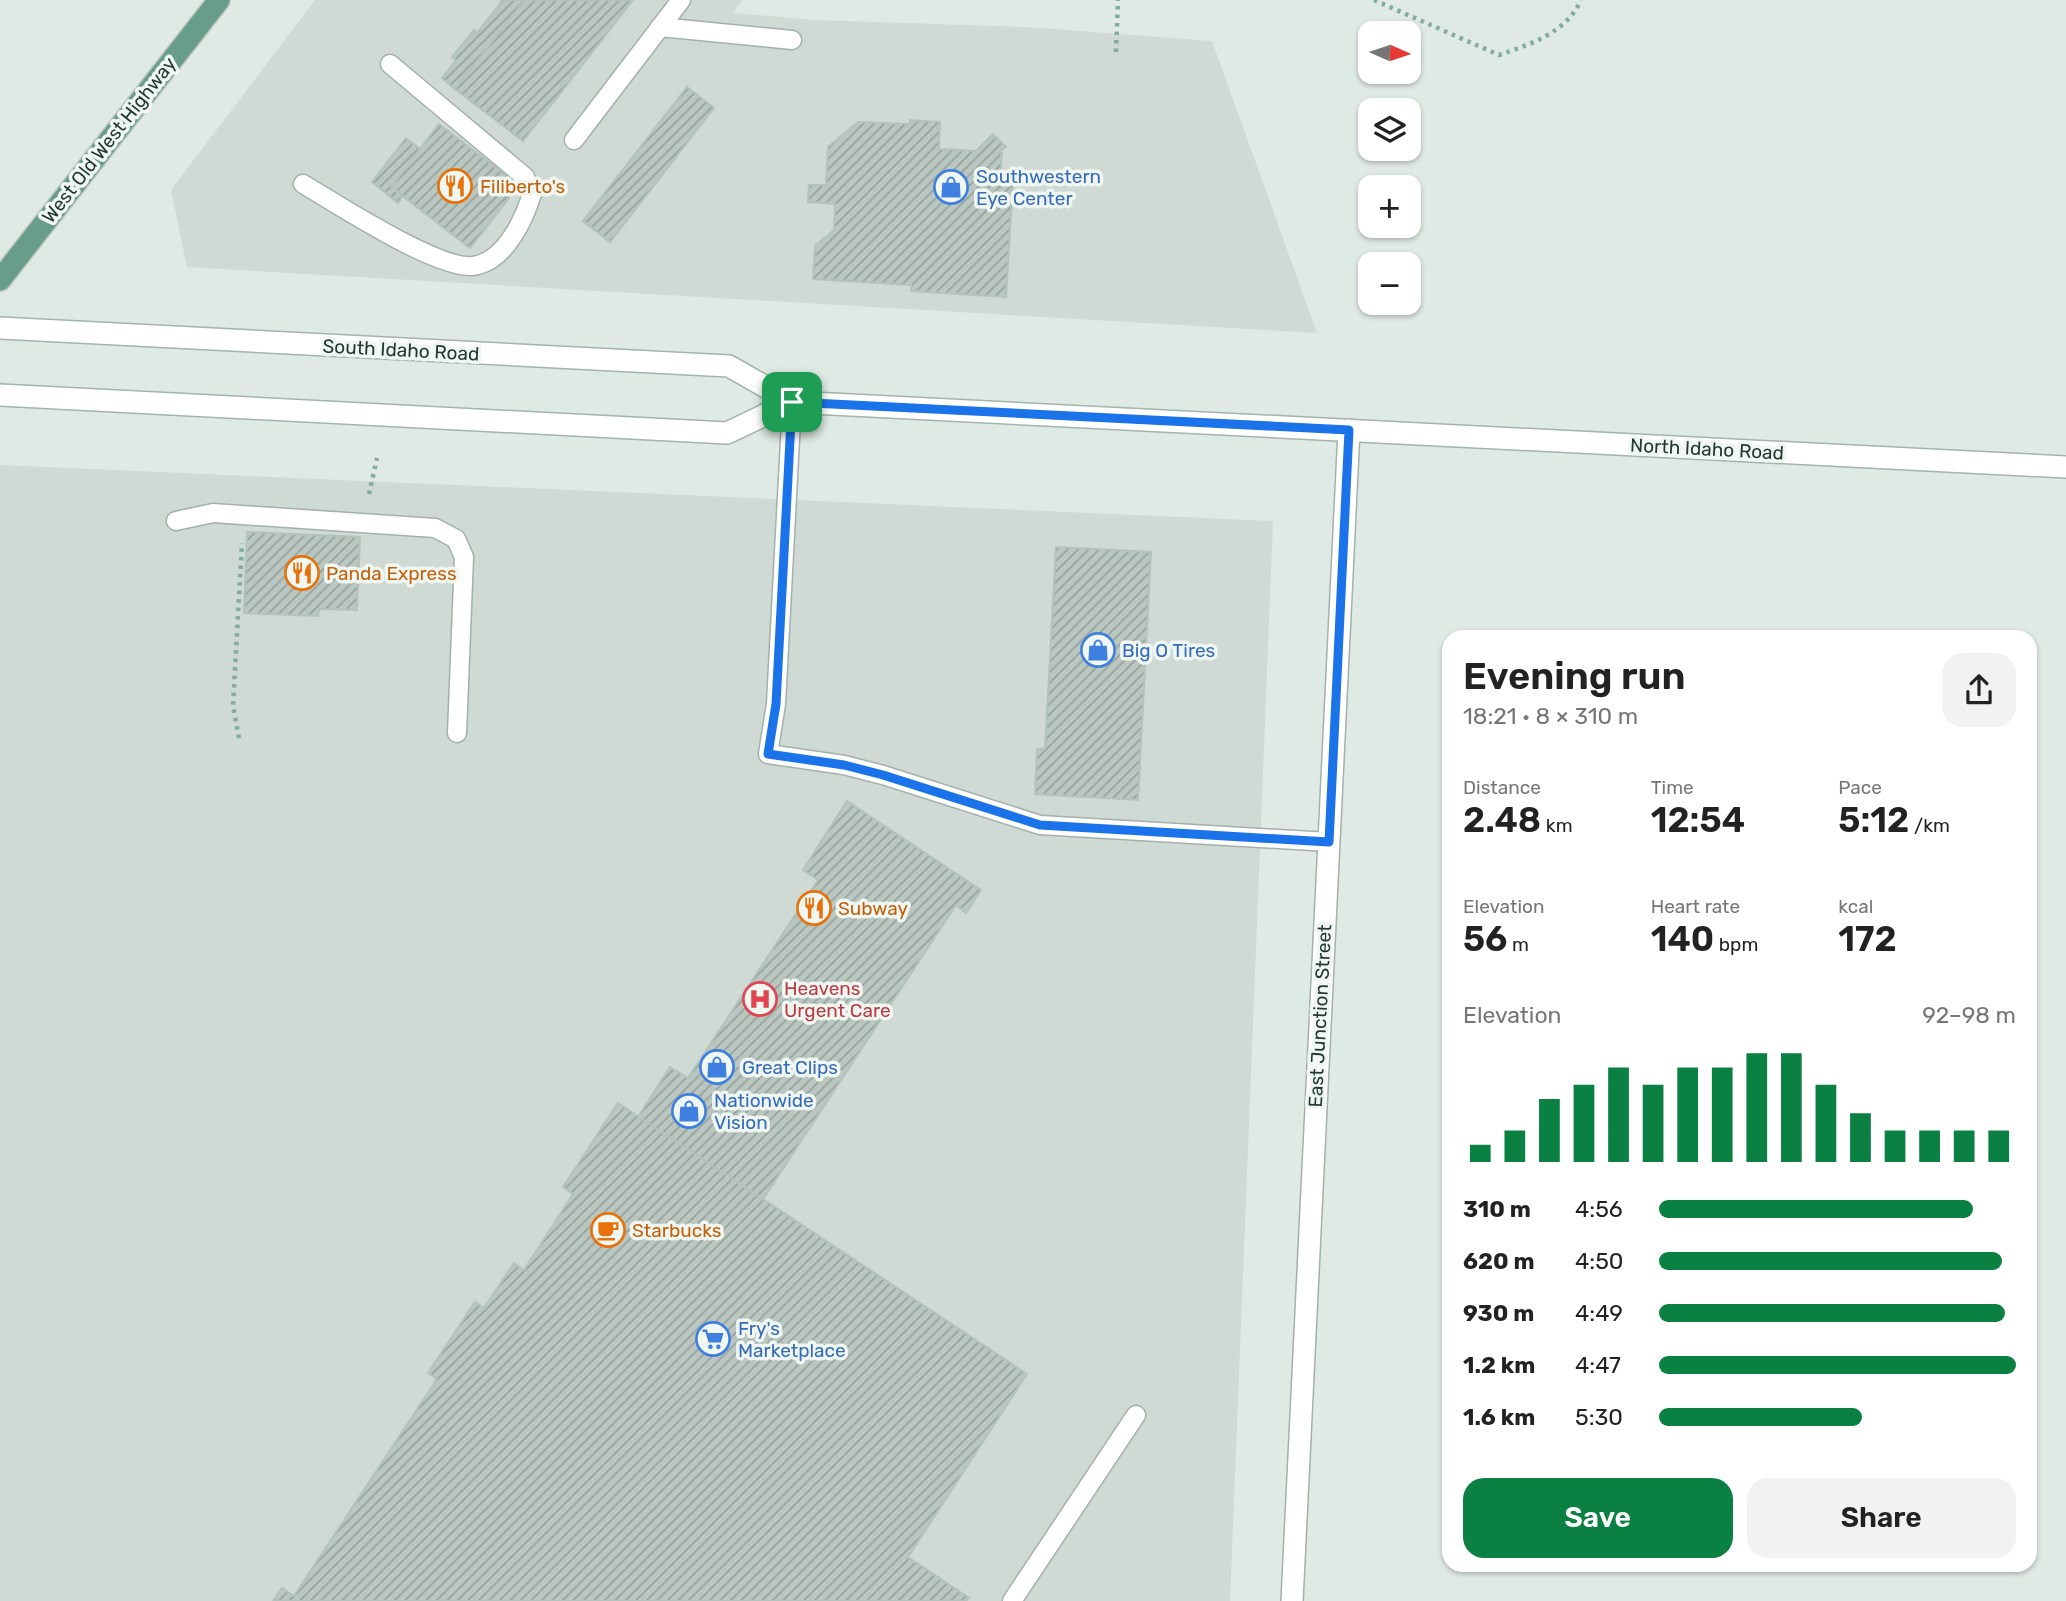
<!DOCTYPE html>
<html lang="en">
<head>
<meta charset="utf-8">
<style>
  :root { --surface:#fff; --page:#f2f2f2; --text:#222; --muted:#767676; --accent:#0b8043 }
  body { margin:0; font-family:Rubik,sans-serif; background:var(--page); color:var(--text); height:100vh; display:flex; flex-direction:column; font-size:26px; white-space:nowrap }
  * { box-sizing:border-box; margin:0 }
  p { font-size:23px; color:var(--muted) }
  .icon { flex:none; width:38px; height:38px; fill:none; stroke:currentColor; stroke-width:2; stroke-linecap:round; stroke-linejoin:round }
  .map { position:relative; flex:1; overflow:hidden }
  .drawer { position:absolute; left:1442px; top:630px; width:595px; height:942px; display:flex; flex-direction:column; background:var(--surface); border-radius:21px; box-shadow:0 2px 5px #0004 }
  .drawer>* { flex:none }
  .needle { width:46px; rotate:93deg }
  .tools { position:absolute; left:1358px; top:21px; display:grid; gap:14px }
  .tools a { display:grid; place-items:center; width:63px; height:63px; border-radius:14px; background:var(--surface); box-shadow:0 2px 5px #0004; font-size:35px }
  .pin { position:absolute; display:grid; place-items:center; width:60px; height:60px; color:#fff; margin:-30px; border-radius:14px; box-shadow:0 4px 10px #0006 }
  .round { display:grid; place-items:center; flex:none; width:74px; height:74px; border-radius:21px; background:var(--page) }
  .headline { display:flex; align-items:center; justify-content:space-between; height:119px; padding:0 21px }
  h1 { font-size:38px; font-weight:600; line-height:52px }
  .stats { display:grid; grid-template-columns:repeat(3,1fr); gap:10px; height:119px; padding:7px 21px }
  .stats div { display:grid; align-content:center }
  .stats b { font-size:35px; font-weight:600 }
  .stats small { font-size:19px; font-weight:400 }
  .stats p { font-size:19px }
  .chart { height:196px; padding:14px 21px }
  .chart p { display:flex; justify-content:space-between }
  .chart svg { width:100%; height:126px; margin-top:7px; stroke:var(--accent); stroke-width:6 }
  .cta { display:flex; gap:14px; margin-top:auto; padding:14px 21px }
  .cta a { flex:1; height:80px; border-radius:21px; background:var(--accent); color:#fff; font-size:28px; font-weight:600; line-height:80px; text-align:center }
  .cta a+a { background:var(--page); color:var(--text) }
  ul { padding:0 21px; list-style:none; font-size:23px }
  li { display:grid; grid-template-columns:112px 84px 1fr; align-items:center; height:52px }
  li i { height:18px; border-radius:9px; background:var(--accent) }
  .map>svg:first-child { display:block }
  .built { fill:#cedad3 }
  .building { fill:url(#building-hatch); stroke:#b3c3bb; stroke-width:2 }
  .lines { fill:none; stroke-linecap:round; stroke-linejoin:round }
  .lane-casing { stroke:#a3b1ab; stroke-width:21 }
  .street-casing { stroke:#a3b1ab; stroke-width:24 }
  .secondary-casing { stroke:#a0b5ab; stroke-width:24 }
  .primary-casing { stroke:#bdc4c1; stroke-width:24 }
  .path { stroke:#82ac9b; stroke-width:4.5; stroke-dasharray:3.5 5; stroke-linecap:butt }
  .lane { stroke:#fff; stroke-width:18 }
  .street { stroke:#fff; stroke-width:21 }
  .secondary { stroke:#fff; stroke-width:21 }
  .primary { stroke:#679d8a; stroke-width:21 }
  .route-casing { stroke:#fff; stroke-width:14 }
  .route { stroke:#1a73e8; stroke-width:9 }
  .labels { text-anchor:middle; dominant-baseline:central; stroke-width:7; stroke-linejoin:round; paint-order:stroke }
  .street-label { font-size:19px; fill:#223931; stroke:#f0f7f3 }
  .shop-label { font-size:19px; fill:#366cbe; stroke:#f0f7f3; text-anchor:start }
  .food-label { font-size:19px; fill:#c56008; stroke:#f0f7f3; text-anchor:start }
  .health-label { font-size:19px; fill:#be3a42; stroke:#f0f7f3; text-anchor:start }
</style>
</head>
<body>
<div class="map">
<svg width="2066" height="1601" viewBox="0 0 2066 1601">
  <defs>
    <pattern id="building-hatch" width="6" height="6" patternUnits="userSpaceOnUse" patternTransform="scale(1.75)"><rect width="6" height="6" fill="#b9c7c0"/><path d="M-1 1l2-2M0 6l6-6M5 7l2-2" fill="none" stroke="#96a39d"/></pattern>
  </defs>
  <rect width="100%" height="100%" fill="#e0eae5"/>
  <g class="built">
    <polygon points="315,0 742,0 733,13 816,20 1026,27 1212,41 1317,333 187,267 171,190"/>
    <polygon points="0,465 1273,521 1230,1601 0,1601"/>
  </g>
  <g class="building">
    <polygon points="500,0 525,0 455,89 442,78 456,60 452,57 474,30 477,33 502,1"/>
    <polygon points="525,0 633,0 523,141 455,89"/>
    <polygon points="687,87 714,108 610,242 583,221"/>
    <polygon points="910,120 940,122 939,149 976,151 993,134 1006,147 998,153 1002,153 1000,180 1013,181 1006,297 911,291 911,285 813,279 815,246 834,230 835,204 808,202 809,185 826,185 828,147 858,122 910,124"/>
    <polygon points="439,124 519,185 470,248 391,187"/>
    <polygon points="406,138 420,149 391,187 402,197 398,203 372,182"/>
    <polygon points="247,532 360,537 357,610 319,609 318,616 244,613"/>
    <polygon points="1056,547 1151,552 1138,800 1035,794 1037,749 1045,749"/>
    <polygon points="847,801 981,890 966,913 956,905 763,1199 638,1117 670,1067 688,1078 818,880 803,870"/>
    <polygon points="618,1103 1027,1374 908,1557 969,1598 966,1601 273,1601 282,1588 294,1596 437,1379 428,1373 475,1302 484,1308 514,1263 524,1270 573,1194 563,1187"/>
  </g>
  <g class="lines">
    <g class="lane-casing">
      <g id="lane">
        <polyline points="660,27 792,40"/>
        <polyline points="574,140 681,0"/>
        <path d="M303 184C336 203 446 276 478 265 507 257 524 219 532 194L525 177 390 64"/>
        <polyline points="792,402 776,704 768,754 844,765 883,775 1040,825 1329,842"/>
        <polyline points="176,521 213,513 435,528 456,539 464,557 457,733"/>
        <polyline points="1012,1601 1136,1415"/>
      </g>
    </g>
    <g class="street-casing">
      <polyline id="street" points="1292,1601 1349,430"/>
    </g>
    <g class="secondary-casing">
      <g id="secondary">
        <polyline points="0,328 729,366 792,402 2066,467"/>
        <polyline points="0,395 727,433 792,402"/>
      </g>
    </g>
    <g class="primary-casing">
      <polyline id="primary" points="0,280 219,0"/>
    </g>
    <g class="path">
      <path d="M1374 0 1499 55C1531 44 1566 33 1581 0"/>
      <polyline points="1116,52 1118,0"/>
      <polyline points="369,494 377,458"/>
      <polyline points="239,738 233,706 242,543"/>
    </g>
    <use href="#lane" class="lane"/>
    <use href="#street" class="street"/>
    <use href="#secondary" class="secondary"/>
    <use href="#primary" class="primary"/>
  </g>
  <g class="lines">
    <g class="route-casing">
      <polygon id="route" points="792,402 1349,430 1329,842 1040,825 883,775 844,765 768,754 776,704"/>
    </g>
    <use href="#route" class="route"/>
  </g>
  <defs>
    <g id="restaurant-ring" transform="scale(1.75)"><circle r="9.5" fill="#f0f7f3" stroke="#e8710a" stroke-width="1.5"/><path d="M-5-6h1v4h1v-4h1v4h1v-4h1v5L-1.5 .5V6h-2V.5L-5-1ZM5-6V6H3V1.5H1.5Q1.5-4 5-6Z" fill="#e8710a"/></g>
    <g id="shop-ring" transform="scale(1.75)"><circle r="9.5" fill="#f0f7f3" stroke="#3f7fe0" stroke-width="1.5"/><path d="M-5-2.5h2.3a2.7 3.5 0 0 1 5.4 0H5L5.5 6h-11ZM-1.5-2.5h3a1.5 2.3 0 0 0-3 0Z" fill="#3f7fe0"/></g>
    <g id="hospital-ring" transform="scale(1.75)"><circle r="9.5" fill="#f0f7f3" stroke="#e0444e" stroke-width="1.5"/><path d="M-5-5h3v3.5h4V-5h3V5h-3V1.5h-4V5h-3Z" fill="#e0444e"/></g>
    <g id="cafe-ring" transform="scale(1.75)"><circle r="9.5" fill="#f0f7f3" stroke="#e8710a" stroke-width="1.5"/><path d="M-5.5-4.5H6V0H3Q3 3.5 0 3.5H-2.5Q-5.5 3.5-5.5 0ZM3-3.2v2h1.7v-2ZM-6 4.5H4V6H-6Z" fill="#e8710a"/></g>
    <g id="supermarket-ring" transform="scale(1.75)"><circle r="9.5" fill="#f0f7f3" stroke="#3f7fe0" stroke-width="1.5"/><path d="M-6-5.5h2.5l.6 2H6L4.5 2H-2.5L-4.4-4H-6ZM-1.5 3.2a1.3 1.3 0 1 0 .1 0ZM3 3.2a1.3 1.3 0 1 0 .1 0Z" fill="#3f7fe0"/></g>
  </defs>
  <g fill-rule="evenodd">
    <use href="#restaurant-ring" x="455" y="186"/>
    <use href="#shop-ring" x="951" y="187"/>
    <use href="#restaurant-ring" x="302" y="573"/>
    <use href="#shop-ring" x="1098" y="650"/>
    <use href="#restaurant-ring" x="814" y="908"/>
    <use href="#hospital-ring" x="760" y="999"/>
    <use href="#shop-ring" x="717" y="1067"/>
    <use href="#shop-ring" x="689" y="1111"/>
    <use href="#cafe-ring" x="608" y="1230"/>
    <use href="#supermarket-ring" x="713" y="1339"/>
  </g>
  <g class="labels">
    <g class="street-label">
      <text transform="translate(109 140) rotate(-52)">West Old West Highway</text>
      <text transform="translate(401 350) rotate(3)">South Idaho Road</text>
      <text transform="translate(1707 449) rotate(3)">North Idaho Road</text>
      <text transform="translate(1320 1016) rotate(-87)">East Junction Street</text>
    </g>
    <g class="shop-label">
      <text x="976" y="176">Southwestern<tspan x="976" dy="22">Eye Center</tspan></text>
      <text x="1122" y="650">Big O Tires</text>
      <text x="742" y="1067">Great Clips</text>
      <text x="714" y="1100">Nationwide<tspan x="714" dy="22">Vision</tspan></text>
      <text x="738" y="1328">Fry's<tspan x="738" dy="22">Marketplace</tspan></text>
    </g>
    <g class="food-label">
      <text x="480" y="186">Filiberto's</text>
      <text x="326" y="573">Panda Express</text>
      <text x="838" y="908">Subway</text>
      <text x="632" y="1230">Starbucks</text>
    </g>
    <g class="health-label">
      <text x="784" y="988">Heavens<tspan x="784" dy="22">Urgent Care</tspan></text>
    </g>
  </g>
</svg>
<div class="tools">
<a><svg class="needle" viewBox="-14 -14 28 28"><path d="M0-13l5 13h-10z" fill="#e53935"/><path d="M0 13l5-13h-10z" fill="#767676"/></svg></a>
<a><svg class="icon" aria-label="layers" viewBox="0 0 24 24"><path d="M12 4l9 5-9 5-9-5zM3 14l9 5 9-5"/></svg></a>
<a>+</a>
<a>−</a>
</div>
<div class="pin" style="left:792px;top:402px;background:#1e9e55"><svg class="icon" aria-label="arrive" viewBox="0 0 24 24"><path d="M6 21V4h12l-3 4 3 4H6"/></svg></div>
<section class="drawer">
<div class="headline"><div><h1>Evening run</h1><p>18:21 · 8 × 310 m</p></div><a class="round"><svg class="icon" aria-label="share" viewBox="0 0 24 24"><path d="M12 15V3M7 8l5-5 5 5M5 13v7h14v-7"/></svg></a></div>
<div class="stats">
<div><p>Distance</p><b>2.48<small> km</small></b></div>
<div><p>Time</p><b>12:54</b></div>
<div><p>Pace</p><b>5:12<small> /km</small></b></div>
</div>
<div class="stats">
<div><p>Elevation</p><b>56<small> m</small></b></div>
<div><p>Heart rate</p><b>140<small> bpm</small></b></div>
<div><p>kcal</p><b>172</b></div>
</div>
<div class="chart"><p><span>Elevation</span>92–98 m</p>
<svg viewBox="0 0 160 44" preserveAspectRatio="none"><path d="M5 44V38M15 44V33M25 44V22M35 44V17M45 44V11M55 44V17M65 44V11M75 44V11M85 44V6M95 44V6M105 44V17M115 44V27M125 44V33M135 44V33M145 44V33M155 44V33"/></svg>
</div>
<ul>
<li><b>310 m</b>4:56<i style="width:88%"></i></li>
<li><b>620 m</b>4:50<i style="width:96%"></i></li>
<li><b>930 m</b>4:49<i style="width:97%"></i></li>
<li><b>1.2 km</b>4:47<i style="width:100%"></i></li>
<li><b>1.6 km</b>5:30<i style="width:57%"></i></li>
</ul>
<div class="cta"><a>Save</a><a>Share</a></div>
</section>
</div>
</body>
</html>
